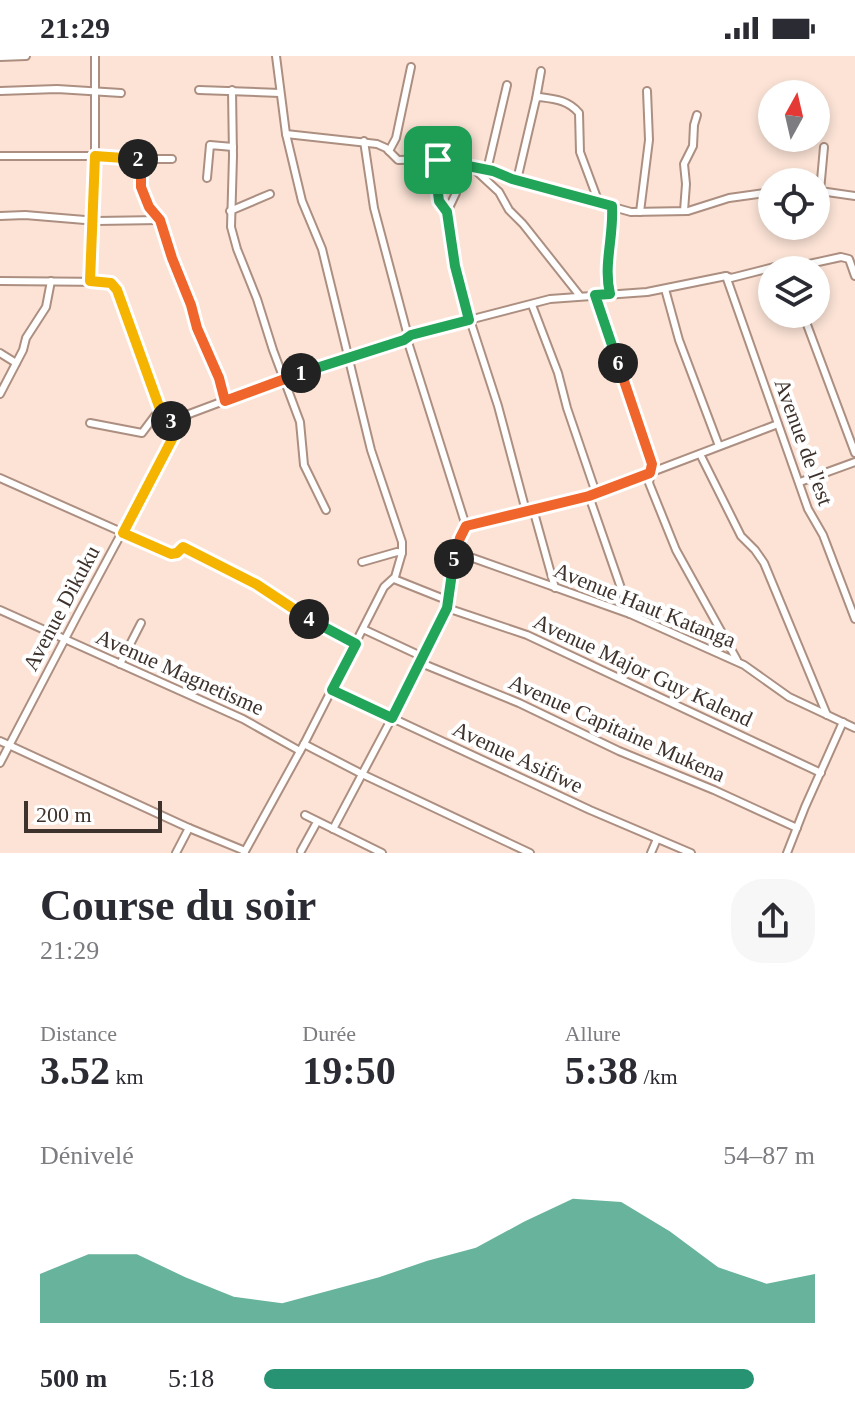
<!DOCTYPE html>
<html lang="fr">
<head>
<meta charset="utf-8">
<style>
  :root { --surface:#fff; --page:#f7f7f7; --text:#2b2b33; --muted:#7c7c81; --accent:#279372 }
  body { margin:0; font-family:"Times New Roman",serif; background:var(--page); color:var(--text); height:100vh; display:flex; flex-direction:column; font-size:30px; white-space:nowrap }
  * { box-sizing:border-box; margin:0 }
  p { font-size:26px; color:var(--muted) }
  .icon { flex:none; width:44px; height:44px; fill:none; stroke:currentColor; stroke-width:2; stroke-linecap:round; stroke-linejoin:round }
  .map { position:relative; height:797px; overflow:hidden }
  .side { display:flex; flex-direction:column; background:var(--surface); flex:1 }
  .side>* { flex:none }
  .needle { width:52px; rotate:8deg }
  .buttons { position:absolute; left:758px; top:24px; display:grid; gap:16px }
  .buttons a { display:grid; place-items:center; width:72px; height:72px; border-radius:50%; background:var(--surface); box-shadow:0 4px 12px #0003; font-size:40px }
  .scale { position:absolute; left:24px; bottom:20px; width:138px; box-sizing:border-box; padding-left:8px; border:4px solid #3e322c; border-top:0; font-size:22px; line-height:28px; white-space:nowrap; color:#3e322c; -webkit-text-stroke:6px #fff; paint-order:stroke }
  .pin { position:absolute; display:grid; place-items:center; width:68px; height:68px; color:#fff; margin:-34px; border-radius:16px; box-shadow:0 4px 12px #0006 }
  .km { position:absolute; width:40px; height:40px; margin:-20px; border-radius:50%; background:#222; color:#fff; font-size:22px; line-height:40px; text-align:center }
  .round { display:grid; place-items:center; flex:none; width:84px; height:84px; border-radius:32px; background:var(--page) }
  .headline { display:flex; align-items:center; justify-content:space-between; height:136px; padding:0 40px }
  h1 { font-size:44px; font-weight:600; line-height:60px }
  .metrics { display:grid; grid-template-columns:repeat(3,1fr); gap:12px; height:136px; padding:8px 40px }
  .metrics div { display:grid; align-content:center }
  .metrics b { font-size:40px; font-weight:600 }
  .metrics small { font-size:22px; font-weight:400 }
  .metrics p { font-size:22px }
  .chart { height:224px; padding:16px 40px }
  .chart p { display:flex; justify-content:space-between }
  .chart svg { width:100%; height:144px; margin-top:8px; fill:var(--accent); opacity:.7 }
  ul { padding:0 40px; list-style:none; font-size:26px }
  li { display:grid; grid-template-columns:128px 96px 1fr; align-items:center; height:60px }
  li i { height:20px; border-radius:10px; background:var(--accent) }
  .status { display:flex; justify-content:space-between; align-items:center; height:56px; padding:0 40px; background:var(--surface); direction:ltr }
  .status svg { height:22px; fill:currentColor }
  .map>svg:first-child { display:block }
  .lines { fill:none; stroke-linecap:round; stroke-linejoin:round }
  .minor-casing { stroke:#ac8f80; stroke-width:10 }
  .minor { stroke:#fff; stroke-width:6 }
  .split-1-casing { stroke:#fff; stroke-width:16 }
  .split-2-casing { stroke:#fff; stroke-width:16 }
  .split-3-casing { stroke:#fff; stroke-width:16 }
  .split-4-casing { stroke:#fff; stroke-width:16 }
  .split-5-casing { stroke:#fff; stroke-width:16 }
  .split-6-casing { stroke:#fff; stroke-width:16 }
  .split-7-casing { stroke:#fff; stroke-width:16 }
  .split-1 { stroke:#22a559; stroke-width:10 }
  .split-2 { stroke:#f0652b; stroke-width:10 }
  .split-3 { stroke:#f5b400; stroke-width:10 }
  .split-4 { stroke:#f5b400; stroke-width:10 }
  .split-5 { stroke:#22a559; stroke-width:10 }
  .split-6 { stroke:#f0652b; stroke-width:10 }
  .split-7 { stroke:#22a559; stroke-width:10 }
  .labels { text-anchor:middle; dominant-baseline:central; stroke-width:8; stroke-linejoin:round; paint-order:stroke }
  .street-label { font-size:22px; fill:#3e322c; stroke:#fff }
</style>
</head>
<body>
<div class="status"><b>21:29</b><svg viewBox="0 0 49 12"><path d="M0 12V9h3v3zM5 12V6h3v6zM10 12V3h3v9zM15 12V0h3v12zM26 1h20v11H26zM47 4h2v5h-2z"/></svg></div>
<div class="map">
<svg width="855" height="797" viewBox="0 0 855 797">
  <rect width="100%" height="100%" fill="#fce3d6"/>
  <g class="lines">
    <g class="minor-casing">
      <g id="minor">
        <polyline points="95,0 95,100 141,103 140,121 142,136 149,151 160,164 191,249 197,272 219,322 225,345"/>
        <polyline points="0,1 26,0"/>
        <polyline points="199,34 280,37"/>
        <polyline points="232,34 233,100 231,171 237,193 257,243 273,294 300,366 304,409 326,454"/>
        <polyline points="0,35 57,33 121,37"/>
        <polyline points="536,43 541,15"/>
        <polyline points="286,78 377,88 386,92 398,104 434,103 487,114 531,128 631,156 688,155 729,142 772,136"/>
        <polyline points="364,85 374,152 408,280"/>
        <polyline points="389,95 396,82 411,11"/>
        <polyline points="0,100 95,100 90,225"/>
        <polyline points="141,103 172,103"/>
        <polyline points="438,104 438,141 447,156"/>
        <polyline points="455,108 456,137 447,156 455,210 460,233 498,350 526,455"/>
        <polyline points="472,111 499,136 509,154 523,168 580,240"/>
        <polyline points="487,114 507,29"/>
        <polyline points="207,122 210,89 233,91"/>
        <path d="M517 124 536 43 539 41C555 43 568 44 579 57L580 96 599 147"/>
        <polyline points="820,135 824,91"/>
        <polyline points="820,135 855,140"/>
        <polyline points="230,155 270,138"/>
        <polyline points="684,155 686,128 684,108 693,90 694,69 697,59"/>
        <polyline points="640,156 649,84 647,35"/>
        <polyline points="0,160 25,159 97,165 160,164"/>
        <polyline points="726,220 808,453 823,479 855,563"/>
        <polyline points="0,225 108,226 113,228 117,234 160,353 164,359 179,370"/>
        <polyline points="665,233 679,284 719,390"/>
        <path d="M610 238C603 209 614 180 612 150"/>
        <polyline points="595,239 652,408 649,427 676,494 737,604"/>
        <polyline points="532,249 558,317 567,352 596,437"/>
        <polyline points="803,258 855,397"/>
        <polyline points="407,283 466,470"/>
        <polyline points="0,297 16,307"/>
        <polyline points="0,338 23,294 26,282 46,251 51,225"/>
        <polyline points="90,367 142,377 160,353"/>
        <polyline points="700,398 741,480 755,494 764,507 827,659"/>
        <polyline points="0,422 171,498 175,498 183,491 256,528 315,567 356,588"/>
        <polyline points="800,426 855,406"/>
        <polyline points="589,440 630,558"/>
        <polyline points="533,453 555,532"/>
        <polyline points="466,470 589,440 778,368"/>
        <polyline points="456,496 630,558 744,609 789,641 855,672"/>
        <polyline points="362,506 397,496 402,497"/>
        <polyline points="394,523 449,545"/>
        <polyline points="447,552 527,579 821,717"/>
        <polyline points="0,554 243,663 300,695"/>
        <polyline points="363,573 423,601"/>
        <polyline points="421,607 519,647 619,695 714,734 797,772"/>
        <polyline points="120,608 141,567"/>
        <polyline points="332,634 590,754 691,797"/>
        <polyline points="0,685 189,772 245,795"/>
        <polyline points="304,688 362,718 530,797"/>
        <polyline points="0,707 77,560 179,370 189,358 285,322 404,284 411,279 550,243 647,236 726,220 731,222 778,210 786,213 841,201 849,203 855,220"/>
        <polyline points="305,759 382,797"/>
        <polyline points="333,773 421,607 447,552 457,490 466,470"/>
        <polyline points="301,795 317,766"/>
        <polyline points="176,797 189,772"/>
        <polyline points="244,797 304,688 384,531 395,521 402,497 402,486 371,394 322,193 302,145 286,78 276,0"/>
        <polyline points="651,797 657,783"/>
        <polyline points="787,797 805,751 843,666"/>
      </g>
    </g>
    <use href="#minor" class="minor"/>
  </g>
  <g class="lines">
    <g class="split-1-casing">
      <polyline id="split-1" points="301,317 404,284 411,279 469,264 455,210 447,156 439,145 437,129 438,104"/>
    </g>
    <g class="split-2-casing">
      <polyline id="split-2" points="138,103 141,103 141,131 149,151 160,164 172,202 191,249 197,272 219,322 225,345 301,317"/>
    </g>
    <g class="split-3-casing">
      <polyline id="split-3" points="138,103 95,100 90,225 111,227 117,234 160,353 171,365"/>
    </g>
    <g class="split-4-casing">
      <polyline id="split-4" points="171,365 179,370 123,477 171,498 177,497 183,491 256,528 309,563"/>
    </g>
    <g class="split-5-casing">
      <polyline id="split-5" points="309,563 356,588 332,634 392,662 447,552 454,503"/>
    </g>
    <g class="split-6-casing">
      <polyline id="split-6" points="454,503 460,482 466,470 589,440 650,417 652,408 618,307"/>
    </g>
    <g class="split-7-casing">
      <path id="split-7" d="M438 104 493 115 512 123 612 150C614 180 603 209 610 238L595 239 618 307"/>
    </g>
    <use href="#split-1" class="split-1"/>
    <use href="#split-2" class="split-2"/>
    <use href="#split-3" class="split-3"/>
    <use href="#split-4" class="split-4"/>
    <use href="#split-5" class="split-5"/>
    <use href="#split-6" class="split-6"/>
    <use href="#split-7" class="split-7"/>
  </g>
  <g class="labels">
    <g class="street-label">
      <text transform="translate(804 386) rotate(70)">Avenue de l'est</text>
      <text transform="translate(645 549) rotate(22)">Avenue Haut Katanga</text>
      <text transform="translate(61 552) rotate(-62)">Avenue Dikuku</text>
      <text transform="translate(643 614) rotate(25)">Avenue Major Guy Kalend</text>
      <text transform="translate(180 616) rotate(24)">Avenue Magnetisme</text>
      <text transform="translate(617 672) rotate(24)">Avenue Capitaine Mukena</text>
      <text transform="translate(518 701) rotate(25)">Avenue Asifiwe</text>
    </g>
  </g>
</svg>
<div class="buttons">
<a><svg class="needle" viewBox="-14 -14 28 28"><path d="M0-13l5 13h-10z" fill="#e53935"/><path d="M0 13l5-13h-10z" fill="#7c7c81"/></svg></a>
<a><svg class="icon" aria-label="locate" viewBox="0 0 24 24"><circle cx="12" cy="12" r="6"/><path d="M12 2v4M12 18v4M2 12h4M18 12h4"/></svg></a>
<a><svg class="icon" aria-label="layers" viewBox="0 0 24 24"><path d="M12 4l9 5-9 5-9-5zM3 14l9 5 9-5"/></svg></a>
</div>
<div class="scale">200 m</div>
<div class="pin" style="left:438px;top:104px;background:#1e9e55"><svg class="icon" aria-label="arrive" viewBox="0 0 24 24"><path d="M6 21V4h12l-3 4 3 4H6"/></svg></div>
<b class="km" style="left:301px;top:317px">1</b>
<b class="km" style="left:138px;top:103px">2</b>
<b class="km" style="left:171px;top:365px">3</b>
<b class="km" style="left:309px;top:563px">4</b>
<b class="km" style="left:454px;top:503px">5</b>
<b class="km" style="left:618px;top:307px">6</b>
</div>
<section class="side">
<div class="headline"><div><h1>Course du soir</h1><p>21:29</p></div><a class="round"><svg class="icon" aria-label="share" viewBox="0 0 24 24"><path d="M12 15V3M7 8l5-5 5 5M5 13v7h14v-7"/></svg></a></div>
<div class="metrics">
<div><p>Distance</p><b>3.52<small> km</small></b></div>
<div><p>Durée</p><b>19:50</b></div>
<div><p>Allure</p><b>5:38<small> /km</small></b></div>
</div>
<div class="chart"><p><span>Dénivelé</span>54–87 m</p>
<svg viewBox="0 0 160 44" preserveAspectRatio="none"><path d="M0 44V29L10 23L20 23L30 30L40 36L50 38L60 34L70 30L80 25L90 21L100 13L110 6L120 7L130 16L140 27L150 32L160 29V44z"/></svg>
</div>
<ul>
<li><b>500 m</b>5:18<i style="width:89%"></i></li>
</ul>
</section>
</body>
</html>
